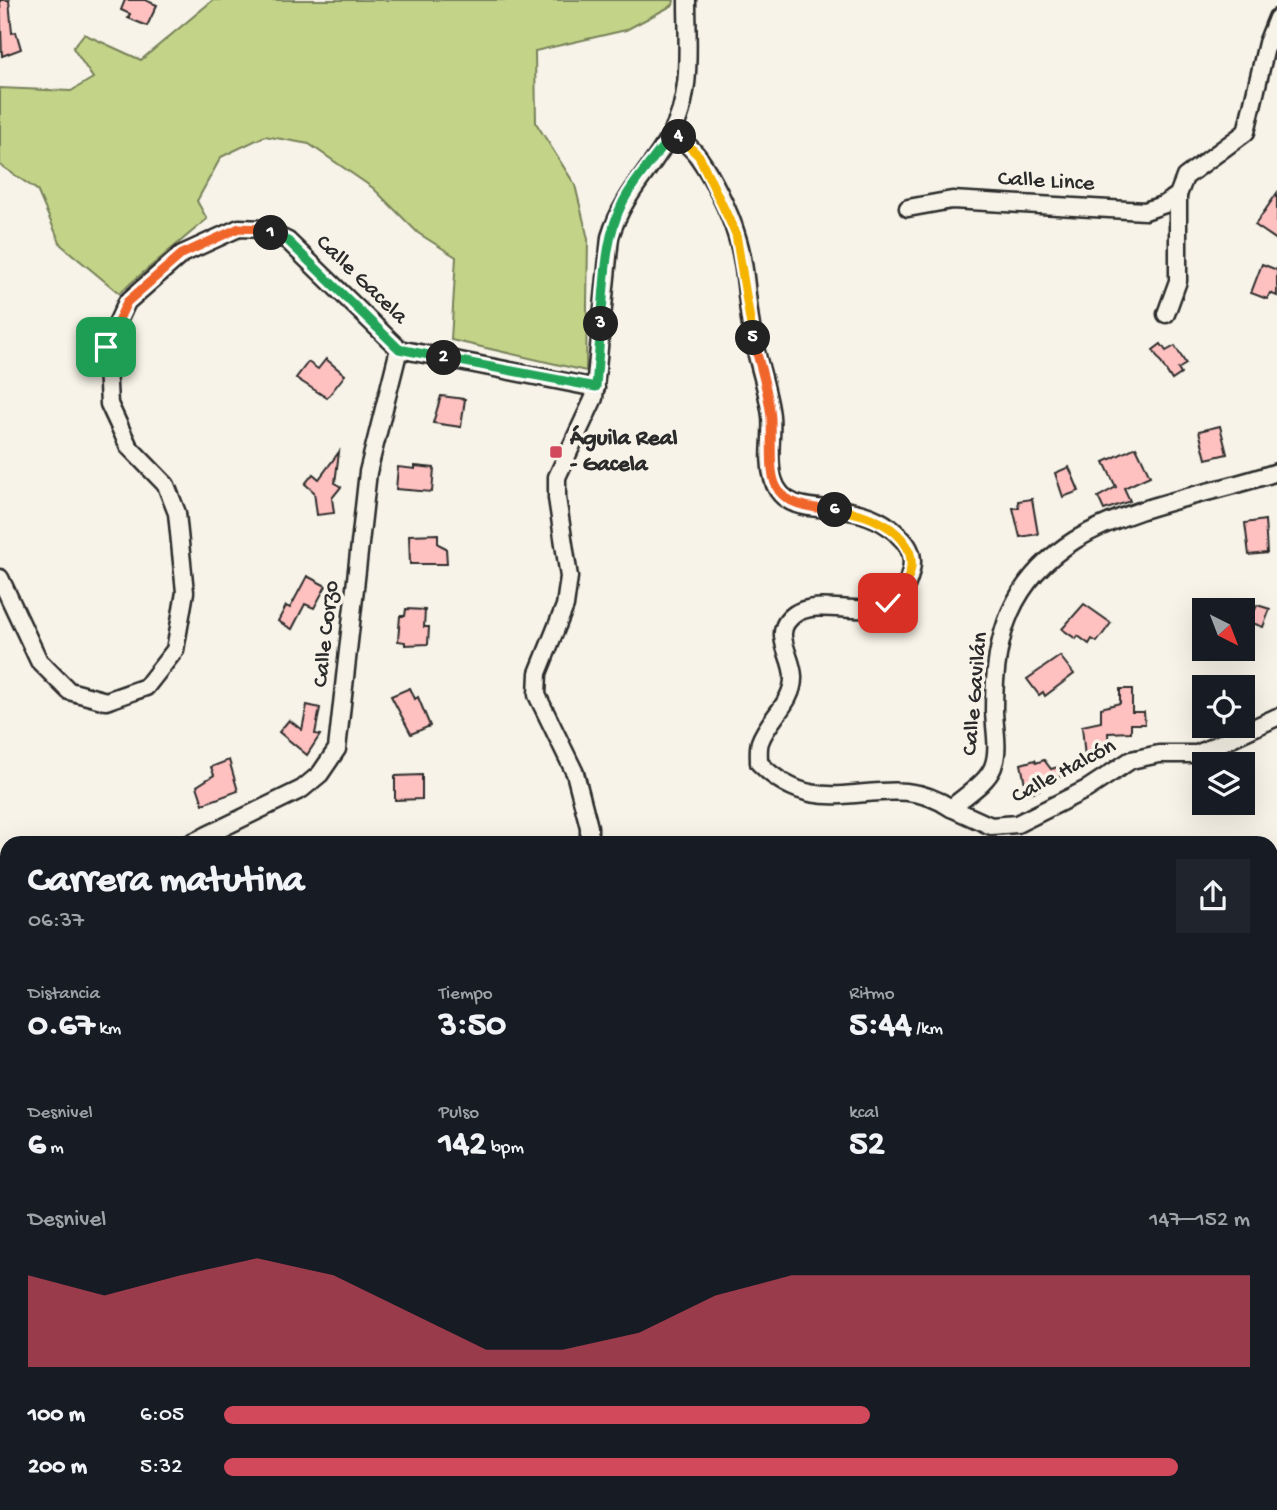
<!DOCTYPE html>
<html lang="es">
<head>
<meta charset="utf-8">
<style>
  :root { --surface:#171b24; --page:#20242c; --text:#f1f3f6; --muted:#9ea1a6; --accent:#d1495b }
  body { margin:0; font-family:"Gochi Hand",sans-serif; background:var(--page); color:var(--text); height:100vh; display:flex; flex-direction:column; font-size:26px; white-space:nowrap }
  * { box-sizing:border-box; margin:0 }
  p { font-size:23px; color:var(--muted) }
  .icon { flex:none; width:38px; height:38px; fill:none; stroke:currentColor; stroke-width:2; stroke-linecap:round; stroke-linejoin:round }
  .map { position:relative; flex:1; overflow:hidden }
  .details { position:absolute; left:0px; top:836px; width:1278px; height:674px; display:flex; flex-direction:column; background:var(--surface); border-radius:21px 21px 0 0; box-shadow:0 7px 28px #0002 }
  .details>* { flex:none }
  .needle { width:46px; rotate:138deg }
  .buttons { position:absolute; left:1192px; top:598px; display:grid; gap:14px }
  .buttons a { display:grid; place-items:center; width:63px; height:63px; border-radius:0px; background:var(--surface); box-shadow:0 7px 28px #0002; font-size:35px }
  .pin { position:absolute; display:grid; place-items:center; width:60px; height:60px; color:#fff; margin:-30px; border-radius:14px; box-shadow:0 4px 10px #0006 }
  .km { position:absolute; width:35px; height:35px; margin:-18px; border-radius:50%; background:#222; color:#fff; font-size:19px; line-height:35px; text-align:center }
  .round { display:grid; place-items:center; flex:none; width:74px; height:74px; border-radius:0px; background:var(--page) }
  .headline { display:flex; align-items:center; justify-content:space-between; height:119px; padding:0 28px }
  h1 { font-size:38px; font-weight:700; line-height:52px }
  .metrics { display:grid; grid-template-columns:repeat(3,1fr); gap:10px; height:119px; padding:7px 28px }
  .metrics div { display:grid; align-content:center }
  .metrics b { font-size:35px; font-weight:700 }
  .metrics small { font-size:19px; font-weight:400 }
  .metrics p { font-size:19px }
  .chart { height:196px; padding:14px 28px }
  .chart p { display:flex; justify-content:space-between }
  .chart svg { width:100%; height:126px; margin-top:7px; fill:var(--accent); opacity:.7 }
  ul { padding:0 28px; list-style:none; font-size:23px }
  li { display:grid; grid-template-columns:112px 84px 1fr; align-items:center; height:52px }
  li i { height:18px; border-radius:9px; background:var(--accent) }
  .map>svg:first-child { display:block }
  .green { fill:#c3d488; stroke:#77805a; stroke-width:2 }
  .building { fill:#fec1c0; stroke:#2b2b2b; stroke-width:2 }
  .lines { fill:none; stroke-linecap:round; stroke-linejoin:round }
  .street-casing { stroke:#2b2b2b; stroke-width:21 }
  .street { stroke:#f7f3e8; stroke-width:16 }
  .split-1-casing { stroke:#fff; stroke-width:14 }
  .split-2-casing { stroke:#fff; stroke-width:14 }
  .split-3-casing { stroke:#fff; stroke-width:14 }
  .split-4-casing { stroke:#fff; stroke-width:14 }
  .split-5-casing { stroke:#fff; stroke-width:14 }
  .split-6-casing { stroke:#fff; stroke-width:14 }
  .split-7-casing { stroke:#fff; stroke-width:14 }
  .split-1 { stroke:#f0652b; stroke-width:9 }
  .split-2 { stroke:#22a559; stroke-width:9 }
  .split-3 { stroke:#22a559; stroke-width:9 }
  .split-4 { stroke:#22a559; stroke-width:9 }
  .split-5 { stroke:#f5b400; stroke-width:9 }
  .split-6 { stroke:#f0652b; stroke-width:9 }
  .split-7 { stroke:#f5b400; stroke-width:9 }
  .poi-dot { fill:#d1495b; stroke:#f7f3e8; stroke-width:2.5 }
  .labels { text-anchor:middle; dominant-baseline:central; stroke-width:7; stroke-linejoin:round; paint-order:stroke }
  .street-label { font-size:23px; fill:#2b2b2b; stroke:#f7f3e8 }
  .poi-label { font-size:23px; font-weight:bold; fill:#2b2b2b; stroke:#f7f3e8; text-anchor:start }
</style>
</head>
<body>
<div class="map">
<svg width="1277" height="1510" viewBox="0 0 1277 1510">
  <rect width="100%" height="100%" fill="#f7f3e8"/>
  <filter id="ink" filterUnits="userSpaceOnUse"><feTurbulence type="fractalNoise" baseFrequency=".0143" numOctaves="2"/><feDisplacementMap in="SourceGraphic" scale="14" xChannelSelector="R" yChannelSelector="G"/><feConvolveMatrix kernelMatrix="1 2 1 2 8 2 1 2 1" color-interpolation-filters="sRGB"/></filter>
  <g filter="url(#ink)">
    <g class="green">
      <polygon points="213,0 674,0 673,5 626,30 535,51 536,123 575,185 588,239 586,371 451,340 456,257 418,233 373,188 309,144 265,136 221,157 197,201 207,219 119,293 61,245 37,190 0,165 0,88 71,91 93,78 73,48 84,34 141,60"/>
      <polygon points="0,1139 7,1141 7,1245 0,1254"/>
    </g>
    <g class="building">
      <polygon points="0,0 9,0 12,33 16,32 21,49 2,56"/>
      <polygon points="125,0 145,0 157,5 147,26 128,18 130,14 121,10"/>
      <polygon points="1277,193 1277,240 1255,225"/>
      <polygon points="1262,264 1277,270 1277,296 1270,293 1267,299 1251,293"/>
      <polygon points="1161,344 1166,351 1175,346 1186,364 1178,369 1181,374 1172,380 1153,350"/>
      <polygon points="326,359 345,375 327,398 296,378 308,362 318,369"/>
      <polygon points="441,396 465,399 461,427 433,423"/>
      <polygon points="1220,426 1227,454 1206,459 1199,431"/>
      <polygon points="1136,447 1150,476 1124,488 1130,501 1104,510 1098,497 1116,487 1104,462"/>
      <polygon points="339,452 335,483 341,487 332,498 334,513 317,515 314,492 305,484 313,474 319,479"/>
      <polygon points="415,466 434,468 432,492 396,489 398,467 415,469"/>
      <polygon points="1069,467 1079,491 1063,497 1055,473"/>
      <polygon points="1032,499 1038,534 1020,537 1013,508 1019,508 1018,501"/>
      <polygon points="1265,520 1267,553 1249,555 1245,523"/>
      <polygon points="438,534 438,544 446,548 447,564 410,564 409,535"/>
      <polygon points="307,576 326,586 314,608 305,604 292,629 278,621 286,606 290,608"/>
      <polygon points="1084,604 1111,623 1097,642 1092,639 1089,644 1078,636 1076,639 1062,629"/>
      <polygon points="1257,605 1270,609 1263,627 1247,621 1251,609 1255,610"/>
      <polygon points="406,609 425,610 424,627 429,627 428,644 405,645 405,642 398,641 400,616 405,616"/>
      <polygon points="1060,656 1074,674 1045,696 1043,692 1039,695 1027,679"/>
      <polygon points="410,688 415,699 418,697 430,726 411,734 391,696"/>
      <polygon points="1120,689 1132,689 1132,712 1144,712 1145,724 1131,724 1131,732 1108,733 1109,750 1098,750 1099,758 1085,758 1082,726 1101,722 1101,708 1120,703"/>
      <polygon points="307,705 320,708 315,734 320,735 307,755 279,732 289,720 302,730"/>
      <polygon points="229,760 238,791 203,804 197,786 214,775 211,767"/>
      <polygon points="1035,760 1036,763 1044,760 1051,769 1058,767 1061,777 1037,784 1039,790 1027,794 1021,764"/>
      <polygon points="422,775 422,799 395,800 395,776"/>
    </g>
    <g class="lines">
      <g class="street-casing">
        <g id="street">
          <path d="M673 132C681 140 693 148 699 158 712 176 730 213 736 234 747 266 746 304 753 338 758 364 768 390 771 416 773 437 767 458 773 479 782 512 818 507 844 510 865 513 886 521 900 537 910 546 914 557 911 570 898 638 827 592 795 614 769 632 793 655 793 677 794 702 768 719 760 742 758 748 759 756 759 763 826 831 883 763 951 808 964 796 986 784 993 767 1000 749 994 728 994 709 994 636 1010 581 1075 540 1136 503 1210 495 1277 472"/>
          <polyline points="908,208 952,200 1145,211 1165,204 1178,195 1185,177 1246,132 1267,43 1277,18"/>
          <polyline points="1166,314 1178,281 1178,195"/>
          <polyline points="0,578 39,661 69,691 106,701 146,687 175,650 185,592 177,513 166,485 129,447 109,404 106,347 127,302 182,254 239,228 263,229 288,241 399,349 596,388"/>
          <polyline points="951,808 991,826 1017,824 1087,789 1131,760 1159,754 1197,754 1277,717"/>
          <polyline points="189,844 302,789 320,774 337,749 368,472 399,349"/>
          <path d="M589 844V827L575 773 537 695 538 673 565 606 569 577 557 498V477L594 398 610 237C623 194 650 172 671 134 693 96 687 43 687 0"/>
          <polyline points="0,903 7,903"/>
          <polyline points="0,1089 7,1089"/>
        </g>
      </g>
      <use href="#street" class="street"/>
    </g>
  </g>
  <g class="lines" filter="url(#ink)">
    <g class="split-1-casing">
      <polyline id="split-1" points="106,347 127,302 182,254 239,228 263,229 271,233"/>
    </g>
    <g class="split-2-casing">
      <polyline id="split-2" points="271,233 288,241 399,349 444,358"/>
    </g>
    <g class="split-3-casing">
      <polyline id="split-3" points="444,358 596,387 601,324"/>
    </g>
    <g class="split-4-casing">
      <path id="split-4" d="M601 324C605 284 604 239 623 202 635 178 658 155 673 132L679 137"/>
    </g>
    <g class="split-5-casing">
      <polyline id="split-5" points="679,137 699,156 736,234 753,338"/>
    </g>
    <g class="split-6-casing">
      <path id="split-6" d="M753 338C759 363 769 392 771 418 773 479 760 505 835 510"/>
    </g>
    <g class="split-7-casing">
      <path id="split-7" d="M835 510C888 513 944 555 888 603"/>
    </g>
    <use href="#split-1" class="split-1"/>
    <use href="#split-2" class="split-2"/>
    <use href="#split-3" class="split-3"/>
    <use href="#split-4" class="split-4"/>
    <use href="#split-5" class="split-5"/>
    <use href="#split-6" class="split-6"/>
    <use href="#split-7" class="split-7"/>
  </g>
  <rect class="poi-dot" x="549" y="445" width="14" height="14" rx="3.5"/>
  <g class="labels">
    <g class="street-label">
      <text transform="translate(1046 182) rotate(3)">Calle Lince</text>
      <text transform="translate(361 280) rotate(44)">Calle Gacela</text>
      <text transform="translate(327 634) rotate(-84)">Calle Corzo</text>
      <text transform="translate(976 694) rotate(-85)">Calle Gavilán</text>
      <text transform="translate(1064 772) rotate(-28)">Calle Halcón</text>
    </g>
    <g class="poi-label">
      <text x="570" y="439">Águila Real<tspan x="570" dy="26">- Gacela</tspan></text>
    </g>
  </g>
</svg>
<div class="buttons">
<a><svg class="needle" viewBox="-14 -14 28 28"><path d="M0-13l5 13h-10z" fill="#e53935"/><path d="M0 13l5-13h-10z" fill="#9ea1a6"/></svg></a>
<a><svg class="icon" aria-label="locate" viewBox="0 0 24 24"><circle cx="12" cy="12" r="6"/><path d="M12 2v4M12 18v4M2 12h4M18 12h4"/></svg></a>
<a><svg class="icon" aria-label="layers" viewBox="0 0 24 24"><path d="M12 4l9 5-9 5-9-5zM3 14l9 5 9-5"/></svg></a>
</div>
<div class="pin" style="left:106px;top:347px;background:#1e9e55"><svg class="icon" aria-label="arrive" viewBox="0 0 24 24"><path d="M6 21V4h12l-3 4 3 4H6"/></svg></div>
<div class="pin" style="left:888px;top:603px;background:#d93025"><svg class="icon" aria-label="check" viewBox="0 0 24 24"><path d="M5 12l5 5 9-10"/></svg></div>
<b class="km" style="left:271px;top:233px">1</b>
<b class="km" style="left:444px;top:358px">2</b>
<b class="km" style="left:601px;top:324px">3</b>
<b class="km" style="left:679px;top:137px">4</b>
<b class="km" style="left:753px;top:338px">5</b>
<b class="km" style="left:835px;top:510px">6</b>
<section class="details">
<div class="headline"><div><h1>Carrera matutina</h1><p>06:37</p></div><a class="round"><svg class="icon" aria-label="share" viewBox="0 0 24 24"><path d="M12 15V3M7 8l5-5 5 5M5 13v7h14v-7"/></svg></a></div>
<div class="metrics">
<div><p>Distancia</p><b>0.67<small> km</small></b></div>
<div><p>Tiempo</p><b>3:50</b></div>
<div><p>Ritmo</p><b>5:44<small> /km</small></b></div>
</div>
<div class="metrics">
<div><p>Desnivel</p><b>6<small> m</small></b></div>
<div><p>Pulso</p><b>142<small> bpm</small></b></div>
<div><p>kcal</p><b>52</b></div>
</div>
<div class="chart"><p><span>Desnivel</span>147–152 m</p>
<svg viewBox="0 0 160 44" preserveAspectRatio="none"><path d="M0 44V12L10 19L20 12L30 6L40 12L50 25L60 38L70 38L80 32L90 19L100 12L110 12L120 12L130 12L140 12L150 12L160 12V44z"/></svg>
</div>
<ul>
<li><b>100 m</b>6:05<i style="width:63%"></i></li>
<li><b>200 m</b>5:32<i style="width:93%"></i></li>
</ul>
</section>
</div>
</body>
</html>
